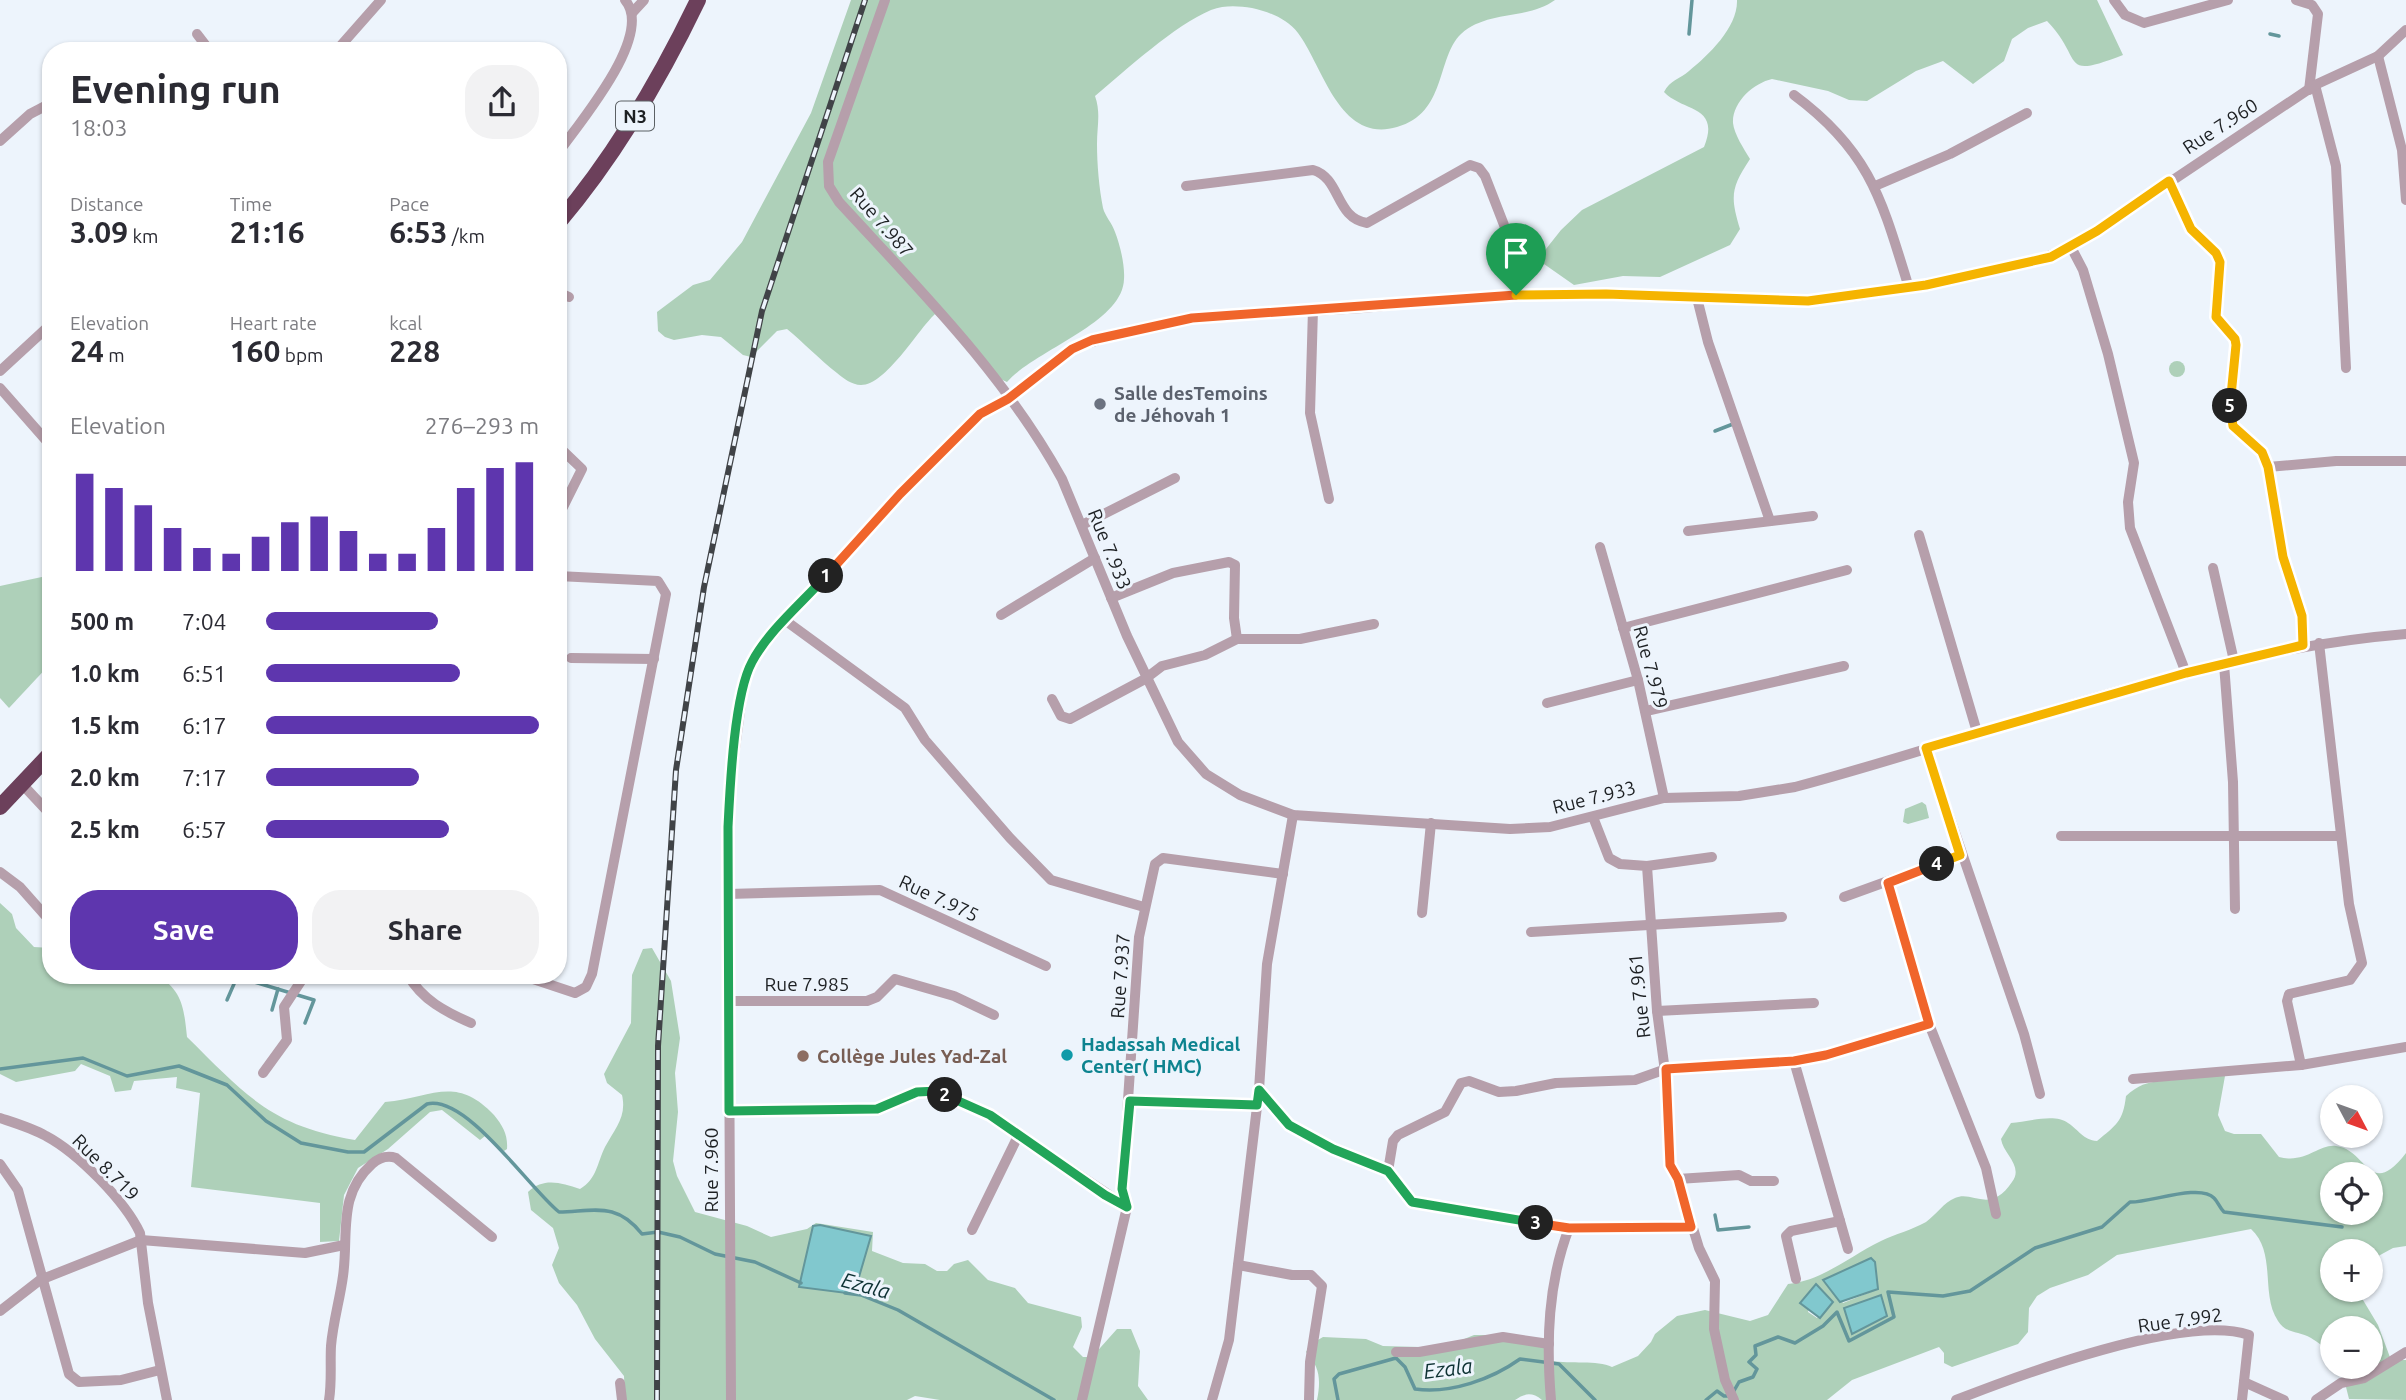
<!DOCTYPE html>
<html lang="en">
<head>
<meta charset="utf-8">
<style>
  :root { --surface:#fff; --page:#f2f2f3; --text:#2b2b33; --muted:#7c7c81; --accent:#5e36ae }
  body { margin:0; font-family:Ubuntu,sans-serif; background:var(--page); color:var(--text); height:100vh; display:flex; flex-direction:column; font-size:26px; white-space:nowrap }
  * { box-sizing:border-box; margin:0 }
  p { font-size:23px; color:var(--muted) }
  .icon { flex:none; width:38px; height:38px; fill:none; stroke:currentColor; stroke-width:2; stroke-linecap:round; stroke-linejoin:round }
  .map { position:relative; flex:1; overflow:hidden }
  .side { position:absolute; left:42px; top:42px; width:525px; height:942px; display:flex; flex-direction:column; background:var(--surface); border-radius:28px; box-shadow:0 2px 5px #0004 }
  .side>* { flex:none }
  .needle { width:46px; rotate:131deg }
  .fabs { position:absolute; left:2320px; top:1085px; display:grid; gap:14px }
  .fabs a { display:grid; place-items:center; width:63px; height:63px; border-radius:50%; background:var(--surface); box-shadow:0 2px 5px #0004; font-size:35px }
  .pin { position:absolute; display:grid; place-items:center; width:60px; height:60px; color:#fff; margin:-72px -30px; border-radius:50% 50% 50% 0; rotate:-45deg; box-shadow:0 0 7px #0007 }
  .pin .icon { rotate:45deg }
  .km { position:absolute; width:35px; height:35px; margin:-18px; border-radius:50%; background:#222; color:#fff; font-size:19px; line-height:35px; text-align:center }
  .round { display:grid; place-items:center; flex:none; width:74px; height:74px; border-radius:28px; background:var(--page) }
  .headline { display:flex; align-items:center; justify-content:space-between; height:119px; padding:0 28px }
  h1 { font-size:38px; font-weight:700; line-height:52px }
  .metrics { display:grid; grid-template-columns:repeat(3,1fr); gap:10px; height:119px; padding:7px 28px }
  .metrics div { display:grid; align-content:center }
  .metrics b { font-size:30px; font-weight:700 }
  .metrics small { font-size:19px; font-weight:400 }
  .metrics p { font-size:19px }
  .chart { height:196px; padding:14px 28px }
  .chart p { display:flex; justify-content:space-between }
  .chart svg { width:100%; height:126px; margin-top:7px; stroke:var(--accent); stroke-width:6 }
  .cta { display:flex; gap:14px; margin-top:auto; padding:14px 28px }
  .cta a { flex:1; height:80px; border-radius:28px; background:var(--accent); color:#fff; font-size:28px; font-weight:700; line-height:80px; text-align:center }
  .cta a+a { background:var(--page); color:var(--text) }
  ul { padding:0 28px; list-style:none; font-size:23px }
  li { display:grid; grid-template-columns:112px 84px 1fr; align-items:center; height:52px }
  li i { height:18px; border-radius:9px; background:var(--accent) }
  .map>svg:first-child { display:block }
  .green { fill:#aed0b9; fill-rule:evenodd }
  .water { fill:#81c8ce; stroke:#63969b; stroke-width:2 }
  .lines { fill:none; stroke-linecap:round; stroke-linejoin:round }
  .stream { stroke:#63969b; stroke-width:3.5 }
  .minor { stroke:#b69fab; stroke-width:10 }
  .highway { stroke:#6c405b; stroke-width:16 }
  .rail-casing { stroke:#404347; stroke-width:6 }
  .rail { stroke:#edf4fc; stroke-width:3.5; stroke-dasharray:10; stroke-linecap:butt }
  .split-1-casing { stroke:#fff; stroke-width:14 }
  .split-2-casing { stroke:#fff; stroke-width:14 }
  .split-3-casing { stroke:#fff; stroke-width:14 }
  .split-4-casing { stroke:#fff; stroke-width:14 }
  .split-5-casing { stroke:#fff; stroke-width:14 }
  .split-6-casing { stroke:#fff; stroke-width:14 }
  .split-1 { stroke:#f0652b; stroke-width:9 }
  .split-2 { stroke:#22a559; stroke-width:9 }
  .split-3 { stroke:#22a559; stroke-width:9 }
  .split-4 { stroke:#f0652b; stroke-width:9 }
  .split-5 { stroke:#f5b400; stroke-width:9 }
  .split-6 { stroke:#f5b400; stroke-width:9 }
  .worship-dot { fill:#6b7280; stroke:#edf4fc; stroke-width:2.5 }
  .culture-dot { fill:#0f9aa8; stroke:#edf4fc; stroke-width:2.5 }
  .education-dot { fill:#8d6e63; stroke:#edf4fc; stroke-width:2.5 }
  .labels { text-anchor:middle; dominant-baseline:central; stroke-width:6; stroke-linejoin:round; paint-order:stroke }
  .shield { fill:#edf4fc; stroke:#5b6064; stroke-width:2 }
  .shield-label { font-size:18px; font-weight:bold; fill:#1d2023 }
  .street-label { font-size:19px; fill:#1d2023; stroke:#edf4fc }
  .worship-label { font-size:19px; font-weight:bold; fill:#5b616d; stroke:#edf4fc; text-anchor:start }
  .culture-label { font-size:19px; font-weight:bold; fill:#0d838f; stroke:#edf4fc; text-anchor:start }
  .education-label { font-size:19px; font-weight:bold; fill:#785e54; stroke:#edf4fc; text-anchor:start }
  .water-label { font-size:21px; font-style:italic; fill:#0d3133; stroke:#edf4fc }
</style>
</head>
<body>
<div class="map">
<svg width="2406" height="1400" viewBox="0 0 2406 1400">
  <rect width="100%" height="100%" fill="#edf4fc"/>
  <g class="green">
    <path d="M851 0H1555C1528 20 1487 10 1461 34 1436 58 1447 113 1397 127 1339 144 1323 66 1298 33 1287 19 1270 12 1252 8 1238 6 1225 5 1211 10 1175 25 1126 70 1095 96 1101 113 1097 126 1097 144 1097 164 1099 188 1103 208 1105 216 1112 223 1115 232 1120 245 1125 265 1124 279 1123 323 1035 350 1007 382L998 378 935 314C917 331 886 385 861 385 852 385 843 378 837 373 819 359 804 343 787 329L777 331 751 357 743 355 721 337 702 335 674 340 665 337 658 331 657 312 693 285 710 280 742 242 811 113Z"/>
    <path d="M1737 0H2097L2123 55C2058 80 2085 60 2047 21L2028 28 2012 39 2004 61 1973 84 1943 61 1916 71 1867 101 1849 100 1828 91 1772 79C1754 83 1732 102 1733 123 1734 134 1744 149 1750 159 1731 188 1730 196 1740 229L1730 245 1660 277 1623 276 1574 285 1544 264 1542 254 1561 230 1582 210 1704 147C1721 105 1683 112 1664 92 1670 80 1680 79 1689 71 1709 55 1738 27 1737 0Z"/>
    <circle cx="2177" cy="369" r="8"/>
    <polygon points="51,575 51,663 9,708 0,698 0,586"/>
    <polygon points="1922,802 1926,805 1929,818 1908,824 1903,822 1905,809"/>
    <path d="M0 903 12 914 16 928 34 947 51 948V975H157C183 991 184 1009 187 1037 246 1095 269 1125 355 1140L385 1102C431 1098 456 1074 494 1115 503 1126 508 1135 507 1149L504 1151 485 1136 480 1140 442 1110 430 1112 388 1149 358 1168 344 1195 339 1241 320 1242V1203L191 1187 200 1093 176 1088 177 1077 134 1081 131 1090 115 1092 110 1076 81 1064 75 1071 16 1082 0 1074Z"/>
    <path d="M652 948 671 981 680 1038 675 1073 678 1112 673 1161 677 1176 695 1212 747 1226 771 1237 807 1229 816 1223 873 1232 872 1251 903 1263 925 1264 937 1271H947L954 1264 968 1260 988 1280 1015 1288 1028 1303 1081 1317 1082 1327 1073 1347 1083 1357H1092L1117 1329H1131L1140 1351 1138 1386 1148 1400H940L915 1396 907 1400H625L624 1376 595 1339 577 1305 559 1283 552 1265 559 1248 553 1228 531 1210 528 1192C544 1177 561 1183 580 1189 597 1179 597 1163 605 1147 615 1128 627 1117 622 1095L607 1083 604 1074 631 1023 632 975 643 949Z"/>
    <path d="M2195 1076H2225L2218 1115 2225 1131 2234 1134H2261L2279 1157C2306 1164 2318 1144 2336 1146 2367 1149 2369 1201 2406 1153V1246L2393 1248 2371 1260V1251H2333V1290H2357L2378 1325 2391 1360H2406V1400L2349 1399 2341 1367H2371V1328H2333V1354C2326 1349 2318 1342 2311 1338 2299 1331 2286 1334 2278 1321 2260 1294 2277 1253 2251 1229L2117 1255 2088 1275 2050 1288 2037 1296 2029 1308 2028 1332 2018 1344 1952 1367 1944 1363V1353L1939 1347 1852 1380 1827 1400H1542C1532 1392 1525 1393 1515 1400H1317C1321 1380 1320 1367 1306 1352L1311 1344 1323 1337 1366 1339 1383 1346 1421 1347 1452 1344 1474 1335H1513L1544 1345 1552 1361C1570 1364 1597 1360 1612 1367L1638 1356 1651 1342 1655 1334 1677 1316 1705 1310 1750 1321 1768 1315 1788 1284C1822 1281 1850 1256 1881 1241 1895 1234 1912 1230 1926 1222 1936 1215 1944 1202 1955 1198 1973 1190 1990 1215 2012 1182 2024 1166 2003 1154 2001 1139L2011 1123C2027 1122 2055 1113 2068 1123 2079 1130 2083 1140 2097 1141 2116 1125 2123 1122 2126 1096 2150 1074 2166 1085 2195 1076ZM2333 1174H2371V1213H2333ZM1873 1259 1878 1289 1843 1303 1823 1280ZM1816 1284 1833 1302 1817 1318 1808 1312Z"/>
  </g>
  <g class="water">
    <polygon points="820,1225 871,1236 854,1294 799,1287 813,1226"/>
    <polygon points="1871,1258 1875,1262 1878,1289 1840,1302 1823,1280"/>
    <polygon points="1816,1284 1833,1302 1820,1318 1800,1303"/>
    <polygon points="1881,1295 1887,1316 1852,1334 1844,1308"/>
  </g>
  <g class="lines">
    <g class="stream">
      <polyline points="1689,34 1692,0"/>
      <polyline points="2270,34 2279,36"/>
      <polyline points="1715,431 1733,424"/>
      <polyline points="231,975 314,1000 305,1023"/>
      <polyline points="227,1000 237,977"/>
      <polyline points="272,1010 278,989"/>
      <path d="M0 1069 83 1058 127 1076 179 1066 227 1085 266 1121 301 1143 348 1152H364L427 1104C466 1094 529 1188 559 1212 596 1211 617 1202 642 1234L658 1232 680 1237 715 1254 755 1262 801 1283"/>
      <polyline points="1715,1215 1718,1230 1749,1227"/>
      <polyline points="845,1293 861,1295 898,1310 1054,1400"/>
      <path d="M1338 1400 1334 1379 1339 1374 1396 1358 1405 1367 1415 1389C1451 1394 1492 1379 1520 1359L1559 1364 1595 1400"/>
      <path d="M1706 1400 1717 1391 1724 1396H1731L1739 1382 1753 1377 1757 1369 1749 1362 1756 1355 1755 1346 1778 1337 1795 1343 1823 1326 1837 1312 1849 1341 1894 1317 1888 1292 1943 1296 1970 1291 2035 1248 2102 1227 2130 1202C2149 1203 2200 1183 2214 1198 2218 1202 2219 1207 2224 1212L2342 1227"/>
    </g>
    <g class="minor">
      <path d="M885 0 828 162 829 186 839 202C919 289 1005 375 1062 479L1127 636 1178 742 1206 774 1240 795 1293 815 1510 829 1550 827 1664 798 1739 796 1795 787C1998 733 2196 651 2406 634"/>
      <polyline points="2114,0 2125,15 2144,23 2228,0"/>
      <polyline points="2296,0 2312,5 2318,14 2309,90"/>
      <polyline points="632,13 644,0"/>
      <polyline points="197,34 210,51"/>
      <polyline points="336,51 381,0"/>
      <polyline points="2378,56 2402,150 2406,200"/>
      <polyline points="2315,85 2336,166 2346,368"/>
      <path d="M1794 95C1871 152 1882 201 1909 288"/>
      <polyline points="0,141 30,114 51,103"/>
      <path d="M558 153C579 123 655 35 625 0"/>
      <polyline points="2169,181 2191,229 2216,253 2220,262 2216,317 2235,339 2236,345 2230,412 2233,426 2262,452 2268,467 2283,557 2302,616 2303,645"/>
      <path d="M1186 186 1313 170C1341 178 1335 218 1367 223L1470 165 1479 168 1485 176 1511 243 1516 295"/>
      <polyline points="1875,186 1950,154 2027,113"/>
      <polyline points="2071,247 2083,270 2108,354 2134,463 2128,502 2130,528 2186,673"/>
      <polyline points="558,292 569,297"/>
      <polyline points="1697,298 1708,342 1770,521"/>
      <polyline points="1313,309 1310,413 1329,499"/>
      <polyline points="0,371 51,324"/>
      <polyline points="0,388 51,446"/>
      <polyline points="558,446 582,469 558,517"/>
      <polyline points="2268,467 2336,461 2406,461"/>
      <polyline points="1082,525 1175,478"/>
      <polyline points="1688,531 1813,516"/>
      <polyline points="1919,535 1977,732"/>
      <polyline points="1600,547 1638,680 1664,798"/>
      <polyline points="2213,568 2234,661"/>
      <polyline points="1111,598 1173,573 1229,562 1235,565 1234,618 1237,639"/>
      <polyline points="1001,615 1095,558"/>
      <polyline points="786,621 905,708 925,740 1010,838 1051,880 1144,907"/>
      <polyline points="1623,628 1847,570"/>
      <polyline points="571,658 654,659"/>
      <polyline points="2224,664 2233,782 2235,909"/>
      <polyline points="1052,699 1061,716 1070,719 1145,679 1162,666 1205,655 1237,639 1300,639 1374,624"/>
      <polyline points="1547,703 1638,680"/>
      <polyline points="1646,711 1844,666"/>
      <polyline points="1926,748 2024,1034 2040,1094"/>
      <polyline points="22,784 51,815"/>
      <polyline points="1593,817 1609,858 1620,864 1647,866 1657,1011 1668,1094 1670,1165 1678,1179 1699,1248 1715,1281 1714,1329 1725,1380 1734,1400"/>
      <polyline points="2061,836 2341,836"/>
      <polyline points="1647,866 1712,857"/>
      <polyline points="0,872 20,887 51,922"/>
      <polyline points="1888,883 1929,1024 1986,1168 1996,1214"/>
      <polyline points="728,894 880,890 1046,966"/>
      <polyline points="1844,897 1960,855"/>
      <polyline points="1422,913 1431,823"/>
      <polyline points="1531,932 1782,917"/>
      <path d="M408 975C422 1000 446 1012 471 1023"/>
      <polyline points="521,975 575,993 586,987 592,974 666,594 658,581 558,576"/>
      <polyline points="730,1001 867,1001 877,997 895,979 954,996 994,1015"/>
      <polyline points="1657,1011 1814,1003"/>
      <polyline points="1794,1061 1848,1249"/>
      <polyline points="2301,1065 2287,1001 2289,994 2350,980 2362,963 2349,904 2319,643"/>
      <polyline points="263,1073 287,1040 284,1007 305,975"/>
      <polyline points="2133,1079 2301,1065 2406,1047"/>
      <polyline points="1259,1090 1289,1125 1333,1149 1388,1171 1412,1202 1569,1228 1691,1227"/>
      <polyline points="1130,1101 1257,1106"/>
      <polyline points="728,1111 877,1109 917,1092 938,1091 990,1115 1127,1207 1122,1189 1139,937 1155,864 1163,858 1283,874"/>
      <path d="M0 1118C15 1123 32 1128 46 1136 78 1153 125 1201 140 1233L148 1303 167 1400"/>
      <polyline points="0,1164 18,1190 69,1374 79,1382 121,1380 160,1370"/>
      <polyline points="1388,1171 1393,1141 1398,1135 1445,1112 1461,1083 1469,1081 1499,1092 1516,1091 1556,1083 1635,1080 1666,1069 1794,1061 1826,1055 1929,1024"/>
      <polyline points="1678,1179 1739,1175 1751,1181 1774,1181"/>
      <polyline points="972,1230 1019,1134"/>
      <polyline points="1238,1265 1292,1275 1311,1275 1322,1286 1310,1362 1309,1400"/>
      <polyline points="1796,1279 1786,1236 1791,1231 1840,1221"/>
      <polyline points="0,1311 40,1280 141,1240 305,1253 344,1245"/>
      <polyline points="1396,1352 1419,1352 1503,1337 1549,1344"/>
      <polyline points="2244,1382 2284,1400"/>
      <polyline points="620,1383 622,1400"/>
      <path d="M329 1400C332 1382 330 1364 331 1346 333 1322 340 1299 343 1276 349 1235 337 1195 372 1164 379 1158 387 1155 396 1158L492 1237"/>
      <polyline points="731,1400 728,827 730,786 744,681 760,649 900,494 970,422 992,406 1008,399 1072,349 1122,332 1192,318 1363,308 1483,296 1606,294 1808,301 1857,296 1926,285 2033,262 2071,247 2097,231 2315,85 2378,56 2406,30"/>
      <polyline points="1082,1400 1127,1207"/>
      <polyline points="1212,1400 1229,1340 1259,1090 1267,964 1293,815"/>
      <path d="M1551 1400C1546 1341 1548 1283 1569 1228"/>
      <path d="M1956 1400C2020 1375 2185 1313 2249 1335L2242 1400"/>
      <polyline points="2316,1400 2341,1383 2364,1378 2406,1352"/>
    </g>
    <g class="highway">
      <path d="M558 223C615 156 660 79 698 0"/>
      <polyline points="0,807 51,753"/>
    </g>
    <g class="rail-casing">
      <polyline id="rail" points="657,1400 658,1046 676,770 704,587 762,311 865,0"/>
    </g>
    <use href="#rail" class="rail"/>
  </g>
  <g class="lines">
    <g class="split-1-casing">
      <polyline id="split-1" points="826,576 900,494 980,414 1008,399 1072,349 1092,340 1192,318 1516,295"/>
    </g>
    <g class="split-2-casing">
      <path id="split-2" d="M826 576C802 603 769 630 752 662 734 695 730 787 728 827L729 1111 877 1109 917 1092 938 1091 945 1095"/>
    </g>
    <g class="split-3-casing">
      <polyline id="split-3" points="945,1095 990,1115 1105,1195 1127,1207 1122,1189 1130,1101 1257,1105 1259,1090 1289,1125 1333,1149 1388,1171 1412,1202 1536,1223"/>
    </g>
    <g class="split-4-casing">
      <polyline id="split-4" points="1536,1223 1569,1228 1691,1227 1678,1179 1670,1165 1666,1069 1794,1061 1826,1055 1929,1024 1888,883 1937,864"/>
    </g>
    <g class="split-5-casing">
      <polyline id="split-5" points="1937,864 1960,855 1926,748 2186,673 2303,645 2302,616 2283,557 2268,467 2262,452 2233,426 2230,406"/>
    </g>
    <g class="split-6-casing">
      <polyline id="split-6" points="1516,295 1606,294 1808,301 1926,285 2051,257 2097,231 2169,181 2191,229 2216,253 2220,262 2216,317 2235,339 2236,345 2230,406"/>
    </g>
    <use href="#split-1" class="split-1"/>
    <use href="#split-2" class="split-2"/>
    <use href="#split-3" class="split-3"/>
    <use href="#split-4" class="split-4"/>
    <use href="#split-5" class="split-5"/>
    <use href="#split-6" class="split-6"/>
  </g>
  <circle class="worship-dot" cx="1100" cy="404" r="7"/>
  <circle class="culture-dot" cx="1067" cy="1055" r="7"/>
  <circle class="education-dot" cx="803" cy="1056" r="7"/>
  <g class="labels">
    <rect class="shield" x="616" y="101.5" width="38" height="29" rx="5"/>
    <g class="shield-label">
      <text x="635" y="116">N3</text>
    </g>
    <g class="street-label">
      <text transform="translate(2220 126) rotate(-33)">Rue 7.960</text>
      <text transform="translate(882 222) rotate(49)">Rue 7.987</text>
      <text transform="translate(1110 549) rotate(68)">Rue 7.933</text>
      <text transform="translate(1651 667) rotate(75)">Rue 7.979</text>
      <text transform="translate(1594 797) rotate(-14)">Rue 7.933</text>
      <text transform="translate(939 898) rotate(25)">Rue 7.975</text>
      <text transform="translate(1120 976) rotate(-86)">Rue 7.937</text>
      <text x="807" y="984">Rue 7.985</text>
      <text transform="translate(1639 996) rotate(-96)">Rue 7.961</text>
      <text transform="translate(106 1167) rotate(45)">Rue 8.719</text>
      <text transform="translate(711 1170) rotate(-90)">Rue 7.960</text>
      <text transform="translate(2180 1320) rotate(-8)">Rue 7.992</text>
    </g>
    <g class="worship-label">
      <text x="1114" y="393">Salle desTemoins<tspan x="1114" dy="22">de Jéhovah 1</tspan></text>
    </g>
    <g class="culture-label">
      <text x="1081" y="1044">Hadassah Medical<tspan x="1081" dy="22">Center( HMC)</tspan></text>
    </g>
    <g class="education-label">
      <text x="817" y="1056">Collège Jules Yad-Zal</text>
    </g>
    <g class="water-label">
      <text transform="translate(866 1285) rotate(15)">Ezala</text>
      <text transform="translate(1448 1368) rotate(-7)">Ezala</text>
    </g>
  </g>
</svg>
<div class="fabs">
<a><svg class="needle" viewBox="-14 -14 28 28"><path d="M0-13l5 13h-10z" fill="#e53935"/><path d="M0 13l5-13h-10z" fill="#7c7c81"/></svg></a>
<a><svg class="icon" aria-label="locate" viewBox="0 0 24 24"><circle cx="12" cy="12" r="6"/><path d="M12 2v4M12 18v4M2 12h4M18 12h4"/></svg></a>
<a>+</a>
<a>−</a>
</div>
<div class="pin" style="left:1516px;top:295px;background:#1e9e55"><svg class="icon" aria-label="arrive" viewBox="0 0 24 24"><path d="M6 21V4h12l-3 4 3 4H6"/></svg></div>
<b class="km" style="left:826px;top:576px">1</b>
<b class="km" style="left:945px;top:1095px">2</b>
<b class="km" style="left:1536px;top:1223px">3</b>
<b class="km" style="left:1937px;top:864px">4</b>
<b class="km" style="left:2230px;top:406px">5</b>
<section class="side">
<div class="headline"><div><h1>Evening run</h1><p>18:03</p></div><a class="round"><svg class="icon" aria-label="share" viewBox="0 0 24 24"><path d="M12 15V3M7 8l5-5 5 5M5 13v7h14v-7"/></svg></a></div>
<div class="metrics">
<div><p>Distance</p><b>3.09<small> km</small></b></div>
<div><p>Time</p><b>21:16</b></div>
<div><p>Pace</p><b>6:53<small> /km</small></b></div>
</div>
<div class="metrics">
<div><p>Elevation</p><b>24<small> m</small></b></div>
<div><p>Heart rate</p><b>160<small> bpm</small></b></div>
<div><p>kcal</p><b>228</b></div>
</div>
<div class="chart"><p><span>Elevation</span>276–293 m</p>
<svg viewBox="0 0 160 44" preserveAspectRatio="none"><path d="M5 44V10M15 44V15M25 44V21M35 44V29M45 44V36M55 44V38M65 44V32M75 44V27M85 44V25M95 44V30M105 44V38M115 44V38M125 44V29M135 44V15M145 44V8M155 44V6"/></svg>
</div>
<ul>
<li><b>500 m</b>7:04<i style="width:63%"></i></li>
<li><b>1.0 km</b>6:51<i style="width:71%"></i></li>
<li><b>1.5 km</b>6:17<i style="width:100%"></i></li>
<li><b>2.0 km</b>7:17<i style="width:56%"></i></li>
<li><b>2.5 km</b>6:57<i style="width:67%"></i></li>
</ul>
<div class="cta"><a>Save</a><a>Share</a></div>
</section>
</div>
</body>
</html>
